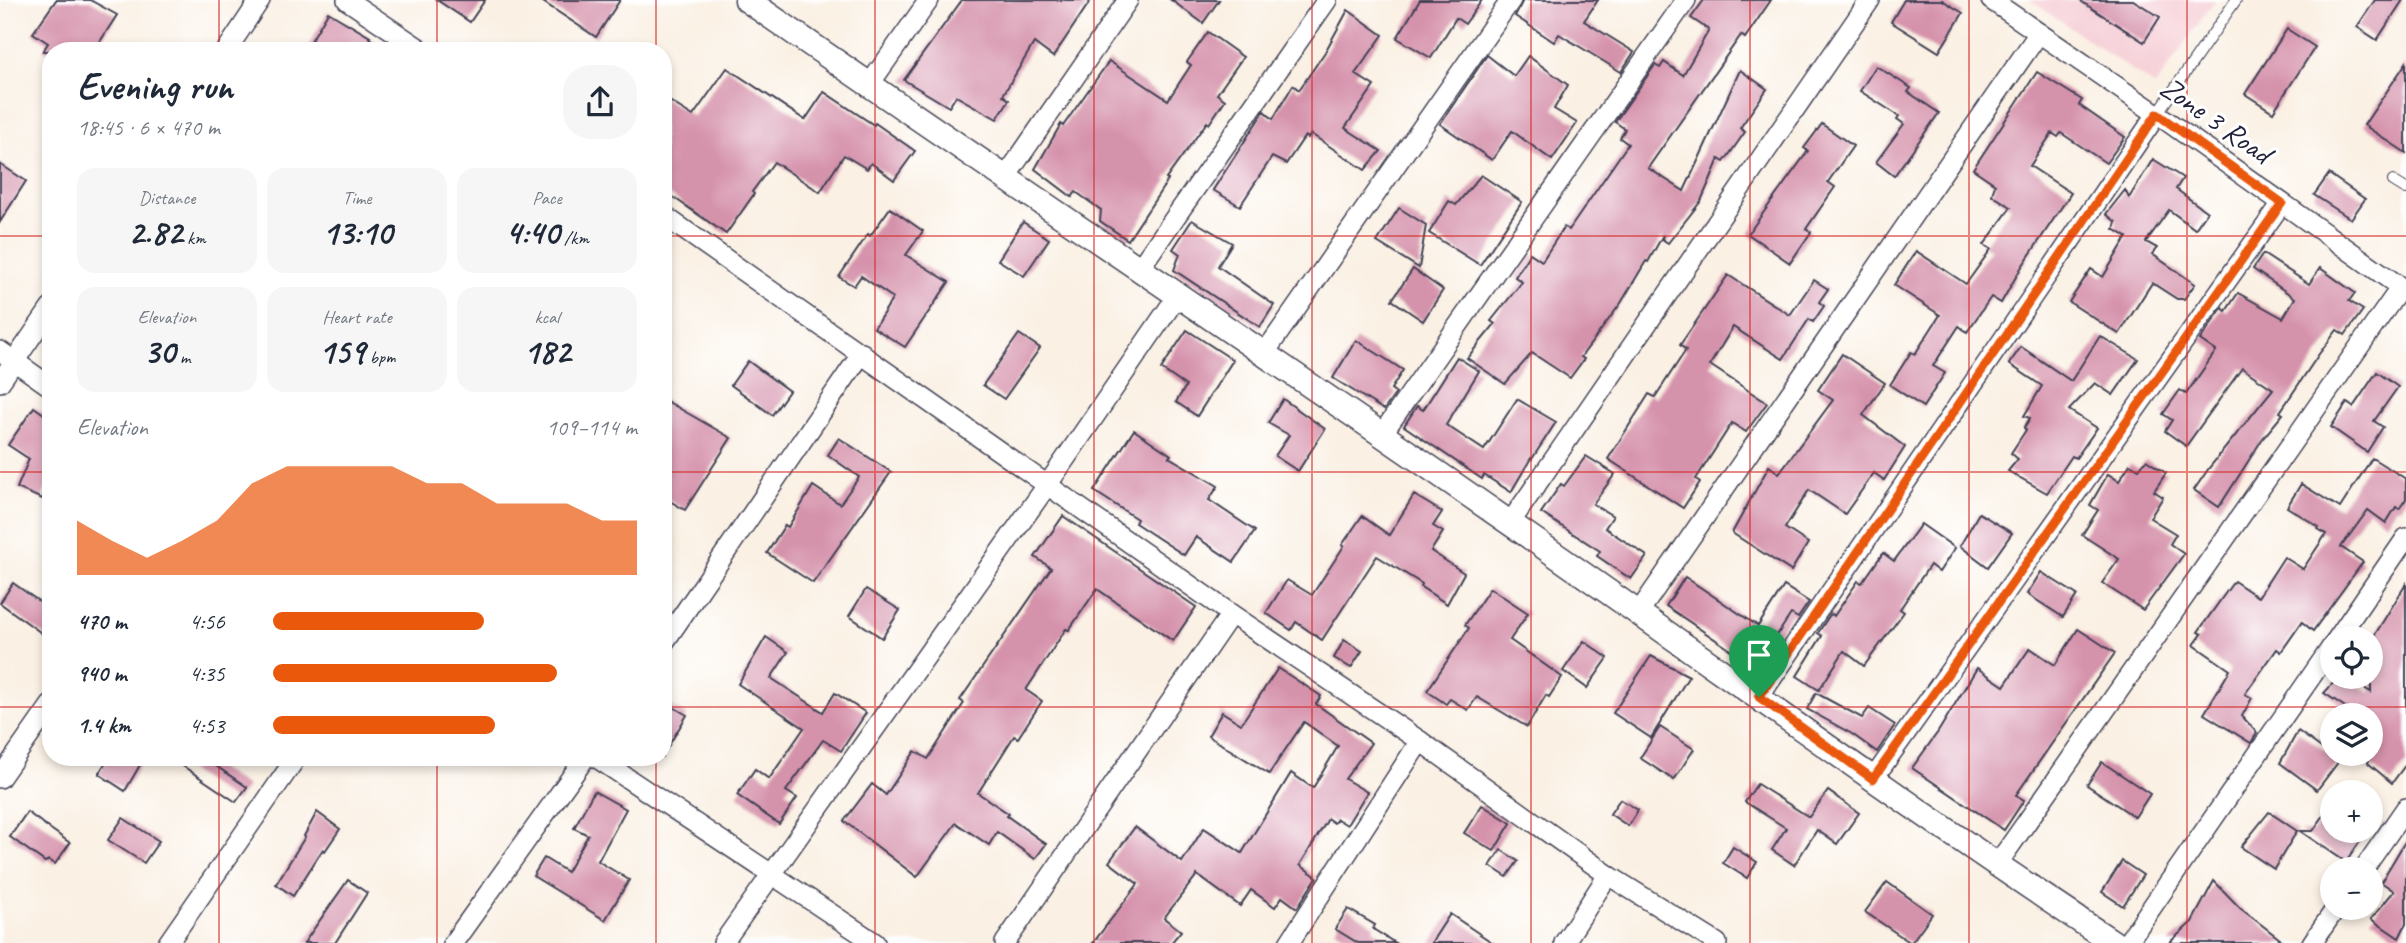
<!DOCTYPE html>
<html lang="en">
<head>
<meta charset="utf-8">
<style>
  :root { --surface:#fff; --page:#f6f6f7; --text:#1f2937; --muted:#747a83; --accent:#ea580c }
  body { margin:0; font-family:Caveat,sans-serif; background:var(--page); color:var(--text); height:100vh; display:flex; flex-direction:column; font-size:26px; white-space:nowrap }
  * { box-sizing:border-box; margin:0 }
  p { font-size:23px; color:var(--muted) }
  .icon { flex:none; width:38px; height:38px; fill:none; stroke:currentColor; stroke-width:2; stroke-linecap:round; stroke-linejoin:round }
  .map { position:relative; flex:1; overflow:hidden }
  .drawer { position:absolute; left:42px; top:42px; width:630px; height:724px; display:flex; flex-direction:column; background:var(--surface); border-radius:28px; box-shadow:0 4px 10px #0003 }
  .drawer>* { flex:none }
  .fabs { position:absolute; left:2320px; top:626px; display:grid; gap:14px }
  .fabs a { display:grid; place-items:center; width:63px; height:63px; border-radius:50%; background:var(--surface); box-shadow:0 4px 10px #0003; font-size:35px }
  .pin { position:absolute; display:grid; place-items:center; width:60px; height:60px; color:#fff; margin:-72px -30px; border-radius:50% 50% 50% 0; rotate:-45deg; box-shadow:0 0 7px #0007 }
  .pin .icon { rotate:45deg }
  .round { display:grid; place-items:center; flex:none; width:74px; height:74px; border-radius:28px; background:var(--page) }
  .summary { display:flex; align-items:center; justify-content:space-between; height:119px; padding:0 35px }
  h1 { font-size:38px; font-weight:700; line-height:52px }
  .figures { display:grid; grid-template-columns:repeat(3,1fr); gap:10px; height:119px; padding:7px 35px }
  .figures div { display:grid; align-content:center; border-radius:18px; background:var(--page); text-align:center }
  .figures b { font-size:35px; font-weight:700 }
  .figures small { font-size:19px; font-weight:400 }
  .figures p { font-size:19px }
  .chart { height:196px; padding:14px 35px }
  .chart p { display:flex; justify-content:space-between }
  .chart svg { width:100%; height:126px; margin-top:7px; fill:var(--accent); opacity:.7 }
  ul { padding:0 35px; list-style:none; font-size:23px }
  li { display:grid; grid-template-columns:112px 84px 1fr; align-items:center; height:52px }
  li i { height:18px; border-radius:9px; background:var(--accent) }
  .map>svg:first-child { display:block }
  .built { fill:#f6cfd7 }
  .building { fill:#d592ab }
  .lines { fill:none; stroke-linecap:round; stroke-linejoin:round }
  .service-casing { stroke:#424154; stroke-width:12 }
  .minor-casing { stroke:#424154; stroke-width:22 }
  .tertiary-casing { stroke:#424154; stroke-width:27 }
  .service { stroke:#fff; stroke-width:10 }
  .minor { stroke:#fff; stroke-width:19 }
  .tertiary { stroke:#fff; stroke-width:24 }
  .route-casing { stroke:#fff; stroke-width:14 }
  .route { stroke:#ea580c; stroke-width:9 }
  .grid { fill:none; stroke:#d62828; stroke-width:2; stroke-opacity:0.55 }
  .labels { text-anchor:middle; dominant-baseline:central; stroke-width:6; stroke-linejoin:round; paint-order:stroke }
  .street-label { font-size:30px; fill:#22223b; stroke:#fff }
</style>
</head>
<body>
<div class="map">
<svg width="2406" height="943" viewBox="0 0 2406 943">
  <rect width="100%" height="100%" fill="#fff"/>
  <filter id="ink" filterUnits="userSpaceOnUse"><feTurbulence type="fractalNoise" baseFrequency=".0143" numOctaves="2"/><feDisplacementMap in="SourceGraphic" scale="14" xChannelSelector="R" yChannelSelector="G"/><feConvolveMatrix kernelMatrix="1 2 1 2 8 2 1 2 1" color-interpolation-filters="sRGB"/></filter>
  <filter id="wash" filterUnits="userSpaceOnUse"><feTurbulence type="fractalNoise" baseFrequency=".00686" numOctaves="4" result="noise"/><feDisplacementMap in="SourceGraphic" scale="28" xChannelSelector="R" yChannelSelector="G"/><feGaussianBlur stdDeviation="1.57" result="paint"/><feColorMatrix in="noise" values="0 0 0 0 0 0 0 0 0 0 0 0 0 0 0 0 0 1.4 0 .05"/><feComposite in="paint" operator="in"/></filter>
  <g filter="url(#wash)">
    <rect width="100%" height="100%" fill="#faf0e3"/>
    <polygon class="built" points="2030,0 2215,0 2155,86"/>
    <g id="blocks">
      <g class="building">
        <polygon points="56,0 90,0 117,15 94,51 43,51 48,43 33,33"/>
        <polygon points="437,0 485,0 470,22"/>
        <polygon points="540,0 620,0 596,37"/>
        <polygon points="962,0 1091,0 1053,57 1034,43 1003,95 1009,100 997,119 956,96 949,107 904,80"/>
        <polygon points="1171,0 1219,0 1203,23"/>
        <polygon points="1420,0 1482,0 1465,24 1456,18 1431,58 1397,38"/>
        <polygon points="1523,0 1598,0 1584,21 1634,52 1621,72 1559,34 1554,42 1515,16"/>
        <polygon points="1704,0 1771,0 1745,38 1741,35 1648,168 1684,191 1740,70 1767,89 1740,128 1745,132 1724,162 1719,159 1701,201 1668,243 1662,239 1663,235 1648,262 1646,261 1621,303 1581,357 1584,359 1570,378 1532,353 1505,384 1467,358 1495,324 1491,321 1522,282 1515,277 1530,253 1542,261 1564,227 1569,230 1628,144 1620,138 1625,129 1615,122 1655,65 1660,68 1664,62 1683,75 1709,30 1691,18"/>
        <polygon points="1904,0 1942,0 1963,13 1939,52 1891,22"/>
        <polygon points="2079,0 2133,0 2160,17 2144,42"/>
        <polygon points="2375,0 2403,0 2377,40 2357,27"/>
        <polygon points="1348,10 1383,35 1355,74 1374,86 1345,128 1381,151 1365,170 1311,134 1308,138 1305,136 1286,164 1272,157 1240,206 1213,190 1264,111 1273,119 1293,85 1299,90 1325,52"/>
        <polygon points="328,12 370,37 369,38 387,51 305,51"/>
        <polygon points="2287,29 2315,47 2273,112 2245,94"/>
        <polygon points="1208,32 1243,57 1217,94 1225,100 1209,124 1207,122 1166,179 1168,180 1128,240 1100,221 1101,210 1076,192 1072,197 1035,169 1061,124 1063,126 1109,61 1168,100 1191,65 1187,62"/>
        <polygon points="1487,55 1514,76 1528,56 1568,85 1554,109 1577,123 1552,160 1512,131 1492,160 1440,124"/>
        <polygon points="2406,63 2406,153 2364,125"/>
        <polygon points="1876,66 1911,88 1908,92 1939,113 1894,176 1876,162 1904,124 1897,119 1899,116 1860,91"/>
        <polygon points="727,68 805,120 824,92 874,125 875,123 915,151 894,180 871,163 867,169 844,155 820,192 774,162 752,192 754,194 726,234 663,190 663,97 693,116"/>
        <polygon points="2037,72 2082,100 2079,105 2125,137 2106,163 2061,133 2058,137 2052,133 2030,166 2071,193 2021,268 2001,303 1991,297 1967,332 1959,326 1933,366 1945,373 1923,407 1890,385 1911,352 1915,354 1940,315 1894,285 1916,251 1966,284 1991,249 1984,245 2011,207 1992,195 1995,184 1973,169"/>
        <polygon points="1822,124 1853,146 1828,182 1835,187 1806,229 1811,232 1790,263 1748,234 1808,151 1804,148"/>
        <polygon points="2153,159 2183,178 2176,189 2207,212 2195,229 2169,210 2146,242 2157,248 2152,254 2195,284 2184,299 2177,299 2152,283 2119,334 2069,302 2091,269 2103,277 2127,237 2114,229 2116,222 2106,214 2125,190 2129,198"/>
        <polygon points="0,164 26,181 0,222"/>
        <polygon points="2329,174 2365,199 2351,219 2314,195"/>
        <polygon points="1481,175 1522,202 1480,265 1429,233 1449,201 1456,205"/>
        <polygon points="890,208 923,231 906,255 949,282 905,347 874,328 893,298 861,276 854,286 839,277 868,234 870,236"/>
        <polygon points="1399,208 1426,225 1419,268 1377,242"/>
        <polygon points="1192,220 1232,243 1218,266 1274,305 1260,327 1174,270 1180,254 1173,249"/>
        <polygon points="1023,222 1049,239 1024,276 998,260"/>
        <polygon points="2263,254 2309,284 2320,268 2355,293 2349,301 2363,310 2345,335 2337,330 2319,354 2280,412 2283,414 2263,438 2219,507 2194,490 2209,468 2273,389 2242,368 2186,446 2165,431 2172,420 2163,414 2180,390 2186,394 2216,351 2200,340 2222,308 2226,311 2238,293 2283,318 2295,298 2253,269"/>
        <polygon points="1413,269 1443,290 1423,321 1392,300"/>
        <polygon points="1728,275 1790,315 1814,280 1828,289 1819,302 1824,306 1813,322 1809,319 1783,359 1733,327 1710,365 1767,403 1746,432 1732,423 1696,479 1700,482 1683,508 1608,459 1649,394 1655,397 1686,350 1680,345"/>
        <polygon points="1187,330 1233,360 1197,416 1176,402 1186,386 1161,369"/>
        <polygon points="1019,334 1040,348 1004,399 983,385"/>
        <polygon points="2100,336 2138,359 2113,395 2095,383 2069,410 2097,428 2076,458 2072,456 2047,493 2008,471 2018,459 2011,453 2026,430 2024,428 2030,418 2024,416 2042,386 2009,364 2021,347 2071,381"/>
        <polygon points="1356,340 1403,370 1391,389 1396,393 1384,410 1333,378"/>
        <polygon points="1842,354 1885,383 1863,415 1905,447 1884,480 1874,473 1845,514 1809,490 1785,528 1808,543 1791,571 1732,533 1769,466 1779,473 1833,400 1818,390"/>
        <polygon points="1457,357 1479,371 1446,425 1484,450 1517,399 1556,422 1532,459 1531,458 1511,492 1484,475 1482,479 1404,426 1417,406 1423,410"/>
        <polygon points="748,361 789,391 772,415 731,385"/>
        <polygon points="2377,372 2398,387 2374,421 2383,427 2367,452 2331,427 2347,403 2353,407"/>
        <polygon points="663,399 731,438 685,510 663,497"/>
        <polygon points="1283,399 1325,429 1298,471 1275,456 1289,435 1268,423"/>
        <polygon points="34,407 51,419 51,479 42,499 17,488 29,459 8,445"/>
        <polygon points="1134,430 1171,455 1169,457 1218,486 1209,500 1255,531 1234,562 1196,537 1184,555 1135,523 1137,519 1094,491"/>
        <polygon points="839,438 891,472 813,583 767,553 785,525 788,527 813,486 840,504 859,477 828,455"/>
        <polygon points="1586,456 1615,474 1593,504 1613,516 1605,528 1647,556 1631,579 1597,556 1600,551 1541,513 1561,484 1564,486"/>
        <polygon points="2372,458 2406,479 2406,499 2399,509 2396,507 2386,523 2368,510 2341,547 2363,562 2313,631 2302,622 2281,652 2277,649 2245,694 2252,698 2242,716 2257,733 2251,743 2204,714 2230,670 2194,645 2202,634 2198,632 2234,581 2258,597 2284,557 2303,569 2326,534 2318,529 2319,527 2287,507 2301,484 2340,508"/>
        <polygon points="2146,460 2166,473 2154,491 2163,497 2150,518 2176,534 2170,544 2184,554 2143,610 2102,583 2119,559 2082,535 2098,510 2090,505 2108,474 2119,481 2130,464 2139,469"/>
        <polygon points="1414,495 1442,512 1433,526 1443,532 1431,551 1464,573 1447,604 1421,587 1422,584 1377,556 1322,640 1296,622 1291,630 1266,613 1287,580 1312,595 1344,546 1342,545 1362,516 1389,535"/>
        <polygon points="1979,513 2012,533 1988,567 1960,546"/>
        <polygon points="1063,516 1196,607 1173,641 1097,589 1069,630 1066,629 1026,690 1042,701 1018,738 1014,736 978,793 1009,814 1007,816 1046,844 1035,859 997,832 989,845 956,823 917,877 844,821 872,784 886,795 915,751 928,759 964,703 960,700 1051,568 1035,557"/>
        <polygon points="1921,524 1955,548 1939,572 1930,565 1900,609 1904,612 1864,666 1844,651 1819,690 1797,676 1822,636 1818,633 1829,616 1832,614 1834,616 1858,581 1862,583 1883,553 1894,561"/>
        <polygon points="2041,572 2077,595 2063,617 2027,594"/>
        <polygon points="1685,577 1758,626 1784,586 1809,602 1798,618 1791,614 1756,667 1666,606"/>
        <polygon points="13,583 51,610 51,640 0,603"/>
        <polygon points="2406,584 2406,764 2392,783 2368,763 2371,754 2371,716 2359,716 2324,693 2339,677 2344,677 2371,692 2371,641"/>
        <polygon points="1490,588 1528,613 1510,640 1562,677 1549,697 1546,695 1527,727 1477,697 1468,710 1450,699 1446,704 1427,691 1469,628 1465,625"/>
        <polygon points="866,589 900,610 882,638 849,616"/>
        <polygon points="2078,629 2115,653 2016,795 2024,800 2004,830 1912,768 1938,732 1977,668 2004,686 2030,648 2055,665"/>
        <polygon points="766,637 788,652 771,678 823,712 835,693 866,713 841,751 823,740 786,791 797,798 779,824 737,795 755,769 769,779 804,728 738,684"/>
        <polygon points="1344,640 1362,651 1351,668 1334,658"/>
        <polygon points="1584,641 1608,658 1587,688 1563,671"/>
        <polygon points="1651,656 1689,676 1651,738 1613,713"/>
        <polygon points="1278,668 1321,696 1316,704 1371,743 1345,779 1367,792 1347,825 1337,819 1334,823 1328,819 1300,865 1317,877 1297,908 1282,897 1275,907 1251,890 1240,906 1197,875 1164,918 1181,931 1171,943 1093,943 1138,884 1109,862 1135,827 1182,862 1204,828 1242,853 1291,773 1313,788 1338,746 1304,722 1269,774 1208,736 1222,712 1241,724"/>
        <polygon points="1816,693 1862,718 1869,708 1895,725 1877,752 1852,734 1807,709"/>
        <polygon points="663,701 687,715 663,755"/>
        <polygon points="1660,727 1694,749 1674,780 1640,758"/>
        <polygon points="2298,731 2339,761 2317,790 2280,763"/>
        <polygon points="108,758 144,758 125,791 99,774"/>
        <polygon points="171,758 204,758 247,787 236,802"/>
        <polygon points="2102,762 2150,794 2135,817 2087,785"/>
        <polygon points="1757,784 1809,817 1828,791 1859,813 1837,844 1817,830 1794,865 1772,850 1786,828 1745,802"/>
        <polygon points="594,791 626,809 598,861 629,880 605,920 533,876 544,858 567,872 588,835 574,828"/>
        <polygon points="1620,799 1638,810 1628,826 1610,814"/>
        <polygon points="2333,802 2333,831 2367,831 2346,862 2300,831 2313,831"/>
        <polygon points="1482,805 1511,823 1494,851 1464,833"/>
        <polygon points="27,812 70,843 55,864 49,860 45,862 10,837"/>
        <polygon points="317,812 340,829 325,851 323,849 293,896 276,884 305,837 304,836"/>
        <polygon points="2269,812 2297,831 2274,869 2241,847"/>
        <polygon points="123,818 159,841 144,863 108,840"/>
        <polygon points="2406,840 2406,924 2399,938 2371,919 2394,891 2381,882"/>
        <polygon points="1733,847 1757,862 1747,878 1723,863"/>
        <polygon points="1501,850 1518,861 1507,877 1490,866"/>
        <polygon points="2122,861 2143,875 2123,906 2102,892"/>
        <polygon points="348,880 367,893 335,943 304,943"/>
        <polygon points="2214,881 2240,908 2285,943 2169,943 2192,922"/>
        <polygon points="1887,882 1932,914 1911,943 1865,912"/>
        <polygon points="1348,909 1375,925 1373,929 1395,943 1358,943 1335,929"/>
        <polygon points="1450,914 1493,943 1431,943"/>
      </g>
    </g>
  </g>
  <g filter="url(#ink)">
    <use href="#blocks" fill-opacity="0" stroke="#424154" stroke-width="2"/>
    <g class="lines">
      <g class="service-casing">
        <g id="service">
          <polyline points="2157,114 2236,0"/>
          <polyline points="2393,181 2406,189"/>
        </g>
      </g>
      <g class="minor-casing">
        <g id="minor">
          <polyline points="347,0 423,51"/>
          <polyline points="1991,0 2157,114 2406,291"/>
          <polyline points="226,51 260,0"/>
          <polyline points="869,85 929,0"/>
          <polyline points="1005,178 1128,0"/>
          <polyline points="663,215 1231,614 1420,741 1608,875 1717,943"/>
          <polyline points="1139,269 1327,0"/>
          <polyline points="0,351 51,387"/>
          <polyline points="1264,354 1511,0"/>
          <polyline points="0,382 51,308"/>
          <polyline points="1382,434 1686,0"/>
          <polyline points="1510,523 1870,0"/>
          <polyline points="1639,612 2039,33"/>
          <polyline points="2337,639 2406,538"/>
          <polyline points="663,644 862,353"/>
          <polyline points="1759,697 2157,114"/>
          <polyline points="597,758 875,943"/>
          <polyline points="0,778 51,705"/>
          <polyline points="1873,779 2282,203"/>
          <polyline points="1996,866 2401,287"/>
          <polyline points="2363,870 2406,808"/>
          <polyline points="168,943 296,758"/>
          <polyline points="453,943 585,758"/>
          <polyline points="723,943 1048,484 1178,295"/>
          <polyline points="1005,943 1231,614"/>
          <polyline points="1289,943 1420,741"/>
          <polyline points="1564,943 1608,875"/>
          <polyline points="2127,943 2333,645"/>
          <polyline points="2312,943 2336,908"/>
        </g>
      </g>
      <g class="tertiary-casing">
        <path id="tertiary" d="M747 0C998 175 1253 344 1504 519 1708 660 1907 807 2114 943"/>
      </g>
      <use href="#service" class="service"/>
      <use href="#minor" class="minor"/>
      <use href="#tertiary" class="tertiary"/>
    </g>
  </g>
  <g class="lines" filter="url(#ink)">
    <g class="route-casing">
      <polygon id="route" points="2157,114 2282,203 1873,779 1759,697"/>
    </g>
    <use href="#route" class="route"/>
  </g>
  <path class="grid" d="M219 0V51M437 0V51M656 0V51M875 0V943M1094 0V943M1312 0V943M1531 0V943M1750 0V943M1969 0V943M2187 0V943M0 236H51M663 236H2406M0 472H51M663 472H2406M0 707H51M663 707H2406M219 758V943M437 758V943M656 758V943"/>
  <g class="labels">
    <g class="street-label">
      <text transform="translate(2216 120) rotate(35)">Zone 3 Road</text>
    </g>
  </g>
</svg>
<div class="fabs">
<a><svg class="icon" aria-label="locate" viewBox="0 0 24 24"><circle cx="12" cy="12" r="6"/><path d="M12 2v4M12 18v4M2 12h4M18 12h4"/></svg></a>
<a><svg class="icon" aria-label="layers" viewBox="0 0 24 24"><path d="M12 4l9 5-9 5-9-5zM3 14l9 5 9-5"/></svg></a>
<a>+</a>
<a>−</a>
</div>
<div class="pin" style="left:1759px;top:697px;background:#1e9e55"><svg class="icon" aria-label="arrive" viewBox="0 0 24 24"><path d="M6 21V4h12l-3 4 3 4H6"/></svg></div>
<section class="drawer">
<div class="summary"><div><h1>Evening run</h1><p>18:45 · 6 × 470 m</p></div><a class="round"><svg class="icon" aria-label="share" viewBox="0 0 24 24"><path d="M12 15V3M7 8l5-5 5 5M5 13v7h14v-7"/></svg></a></div>
<div class="figures">
<div><p>Distance</p><b>2.82<small> km</small></b></div>
<div><p>Time</p><b>13:10</b></div>
<div><p>Pace</p><b>4:40<small> /km</small></b></div>
</div>
<div class="figures">
<div><p>Elevation</p><b>30<small> m</small></b></div>
<div><p>Heart rate</p><b>159<small> bpm</small></b></div>
<div><p>kcal</p><b>182</b></div>
</div>
<div class="chart"><p><span>Elevation</span>109–114 m</p>
<svg viewBox="0 0 160 44" preserveAspectRatio="none"><path d="M0 44V25L10 32L20 38L30 32L40 25L50 12L60 6L70 6L80 6L90 6L100 12L110 12L120 19L130 19L140 19L150 25L160 25V44z"/></svg>
</div>
<ul>
<li><b>470 m</b>4:56<i style="width:58%"></i></li>
<li><b>940 m</b>4:35<i style="width:78%"></i></li>
<li><b>1.4 km</b>4:53<i style="width:61%"></i></li>
</ul>
</section>
</div>
</body>
</html>
